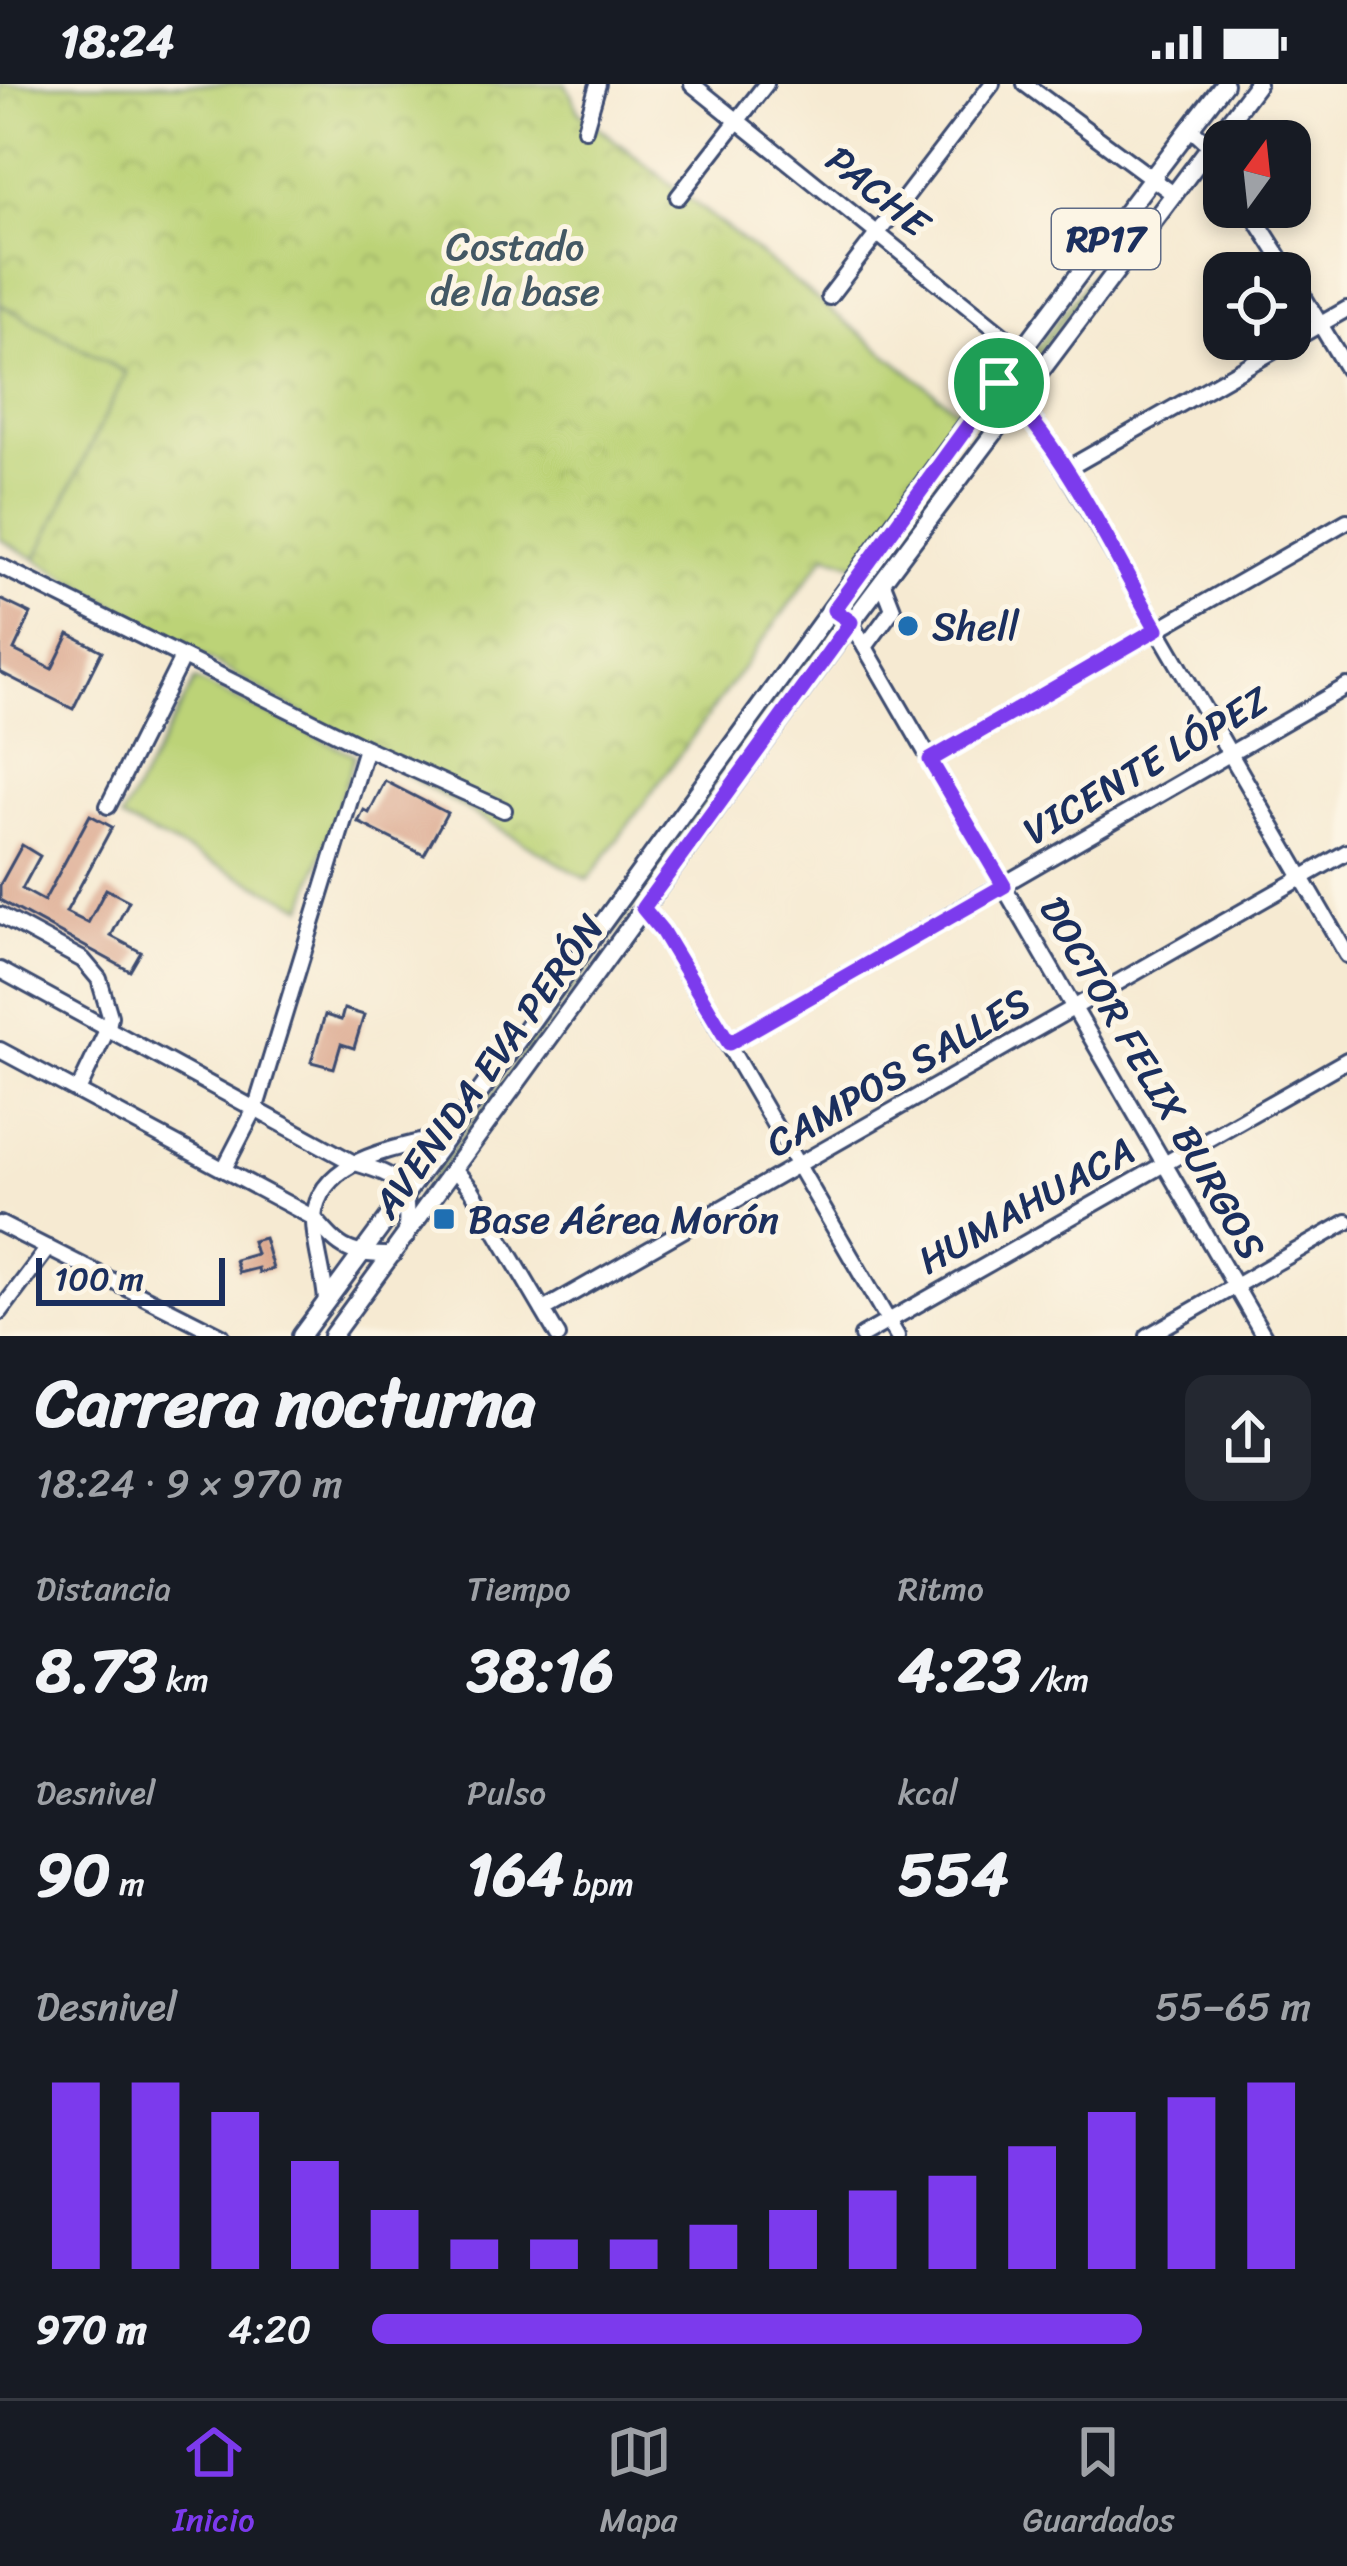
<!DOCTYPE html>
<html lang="es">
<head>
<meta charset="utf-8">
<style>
  :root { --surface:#171b24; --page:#242831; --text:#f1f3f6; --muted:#9ea1a6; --line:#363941; --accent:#7c3aed }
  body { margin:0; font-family:Sriracha,sans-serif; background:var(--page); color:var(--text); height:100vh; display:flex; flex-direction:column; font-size:45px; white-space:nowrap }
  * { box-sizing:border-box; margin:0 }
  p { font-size:39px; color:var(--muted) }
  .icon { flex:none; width:66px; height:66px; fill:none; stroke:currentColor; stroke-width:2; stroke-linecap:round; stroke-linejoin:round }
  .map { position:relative; height:1252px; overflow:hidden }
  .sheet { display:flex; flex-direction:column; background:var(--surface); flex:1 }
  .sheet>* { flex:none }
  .needle { width:78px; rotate:15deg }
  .controls { position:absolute; left:1203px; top:36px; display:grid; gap:24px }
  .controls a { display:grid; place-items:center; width:108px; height:108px; border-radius:24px; background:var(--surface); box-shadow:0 6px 18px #0003; font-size:60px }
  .scale { position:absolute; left:36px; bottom:30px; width:189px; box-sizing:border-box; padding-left:12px; border:6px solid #1b2f5e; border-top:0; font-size:33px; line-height:42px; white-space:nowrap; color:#1b2f5e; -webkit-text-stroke:9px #fcf5e5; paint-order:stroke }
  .pin { position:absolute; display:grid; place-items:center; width:102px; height:102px; color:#fff; margin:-51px; border:6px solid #fff; border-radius:50%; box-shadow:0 3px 12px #0007 }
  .round { display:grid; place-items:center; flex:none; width:126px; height:126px; border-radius:24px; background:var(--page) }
  .headline { display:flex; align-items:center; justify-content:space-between; height:204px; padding:0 36px }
  h1 { font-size:66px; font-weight:700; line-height:90px }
  .metrics { display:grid; grid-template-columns:repeat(3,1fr); gap:18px; height:204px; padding:12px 36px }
  .metrics div { display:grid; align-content:center }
  .metrics b { font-size:60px; font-weight:700 }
  .metrics small { font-size:33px; font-weight:400 }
  .metrics p { font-size:33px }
  .chart { height:336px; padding:24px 36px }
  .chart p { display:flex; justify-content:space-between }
  .chart svg { width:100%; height:216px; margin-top:12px; stroke:var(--accent); stroke-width:6 }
  ul { padding:0 36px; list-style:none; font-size:39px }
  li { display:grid; grid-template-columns:192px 144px 1fr; align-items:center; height:90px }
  li i { height:30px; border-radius:15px; background:var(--accent) }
  .status { display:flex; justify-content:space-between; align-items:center; height:84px; padding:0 60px; background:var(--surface); direction:ltr }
  .status svg { height:33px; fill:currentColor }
  .dock { display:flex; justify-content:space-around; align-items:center; height:168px; border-top:3px solid var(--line); background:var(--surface); font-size:33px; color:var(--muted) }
  .dock a { display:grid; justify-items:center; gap:6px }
  .dock .on { color:var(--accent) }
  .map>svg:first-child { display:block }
  .green { fill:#bcd377; stroke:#6c816a; stroke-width:3 }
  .park { fill:url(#park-crowns); stroke:#6c816a; stroke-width:3 }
  .building { fill:#dba88f }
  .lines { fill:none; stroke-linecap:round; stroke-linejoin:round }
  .minor-casing { stroke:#3c4b6f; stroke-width:20 }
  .major-casing { stroke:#3c4b6f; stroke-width:22 }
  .minor { stroke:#fff; stroke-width:14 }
  .major { stroke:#fff; stroke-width:16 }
  .route-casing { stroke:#fff; stroke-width:24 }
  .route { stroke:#7c3aed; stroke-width:15 }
  .poi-dot { fill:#1f6fb2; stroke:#fcf5e5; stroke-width:4.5 }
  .labels { text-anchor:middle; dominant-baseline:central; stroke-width:10; stroke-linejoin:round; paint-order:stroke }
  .shield { fill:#fcf5e5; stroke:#5e6a86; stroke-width:3 }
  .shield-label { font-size:36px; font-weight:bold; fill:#1b2f5e }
  .street-label { font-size:39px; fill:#1b2f5e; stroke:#fcf5e5 }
  .park-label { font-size:39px; fill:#435864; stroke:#fcf5e5 }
  .poi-label { font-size:39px; fill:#1b2f5e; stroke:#fcf5e5; text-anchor:start }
</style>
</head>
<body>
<div class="status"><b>18:24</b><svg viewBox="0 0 49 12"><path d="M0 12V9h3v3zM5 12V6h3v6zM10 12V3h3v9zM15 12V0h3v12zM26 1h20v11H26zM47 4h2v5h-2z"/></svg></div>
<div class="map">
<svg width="1347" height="1252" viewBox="0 0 1347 1252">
  <defs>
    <pattern id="park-crowns" width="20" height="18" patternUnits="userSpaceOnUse" patternTransform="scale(3)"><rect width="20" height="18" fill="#bcd377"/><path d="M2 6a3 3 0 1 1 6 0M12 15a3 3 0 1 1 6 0" fill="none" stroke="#a1b569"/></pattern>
  </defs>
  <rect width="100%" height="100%" fill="#fcf5e5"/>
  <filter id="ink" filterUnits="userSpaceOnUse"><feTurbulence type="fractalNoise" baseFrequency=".00833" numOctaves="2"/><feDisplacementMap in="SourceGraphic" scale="24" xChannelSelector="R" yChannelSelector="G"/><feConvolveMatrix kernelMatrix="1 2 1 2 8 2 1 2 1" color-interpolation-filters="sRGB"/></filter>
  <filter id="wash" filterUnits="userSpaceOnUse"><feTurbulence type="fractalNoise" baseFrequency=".004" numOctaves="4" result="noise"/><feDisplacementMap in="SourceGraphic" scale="48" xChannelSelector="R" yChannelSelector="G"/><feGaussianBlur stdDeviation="2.7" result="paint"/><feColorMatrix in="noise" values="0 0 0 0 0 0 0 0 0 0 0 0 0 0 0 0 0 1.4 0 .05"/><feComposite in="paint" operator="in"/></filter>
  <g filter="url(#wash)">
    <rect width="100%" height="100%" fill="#f6ead2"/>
    <g class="green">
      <polygon points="1152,112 1155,115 1022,292 1018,288"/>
      <polygon points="0,220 126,289 36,475 0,455"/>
      <polygon points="991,325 993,330 858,514 856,512"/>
      <polygon points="825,552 829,554 419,1117 416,1115"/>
      <polygon points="195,596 355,671 304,823 121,735"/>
    </g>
    <polygon class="park" points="0,0 566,0 579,28 961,329 864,483 826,470 588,796 36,475 126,289 0,220"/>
    <g id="blocks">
      <g class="building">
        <polygon points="0,515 31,530 14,566 52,585 69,550 102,567 73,625 0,588"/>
        <polygon points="385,697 447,729 424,771 358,738 364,726 369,729"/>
        <polygon points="90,731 112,743 66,828 88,839 106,805 129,817 111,852 141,868 130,887 0,816 0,801 22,761 40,772 22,805 44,817"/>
        <polygon points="344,925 364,931 354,964 341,960 334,984 311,978 325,931 341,936"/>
        <polygon points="264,1154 273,1185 259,1189 258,1184 239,1189 235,1176 256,1170 252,1157"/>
      </g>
    </g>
  </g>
  <g filter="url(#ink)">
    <use href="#blocks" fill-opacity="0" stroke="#3c4b6f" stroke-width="3"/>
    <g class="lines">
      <g class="minor-casing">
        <g id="minor">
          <polyline points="692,0 1023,267"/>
          <polyline points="1025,0 1172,109"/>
          <polyline points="1190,44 1209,61 1224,84"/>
          <polyline points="585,45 598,0"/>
          <polyline points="678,113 766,0"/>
          <polyline points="1248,123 1290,189"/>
          <polyline points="1290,190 1347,285"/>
          <polyline points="829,213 992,0"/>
          <polyline points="999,299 1031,333 1065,386 1347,871"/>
          <polyline points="1065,386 1347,225"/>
          <polyline points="0,482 366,664 504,726"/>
          <polyline points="834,526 851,539 1264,1252"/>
          <polyline points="865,563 893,525 882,497"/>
          <polyline points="930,676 1347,437"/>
          <polyline points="108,722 182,574"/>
          <polyline points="643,824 662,847 897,1252"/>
          <polyline points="0,831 83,876 99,895 110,932 108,944 78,1007"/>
          <path d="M0 886 352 1078C405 1094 408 1097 406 1153"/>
          <polyline points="729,959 1347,602"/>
          <path d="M0 966 314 1134C342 1167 349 1171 393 1171"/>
          <polyline points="224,1085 256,1023 366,664"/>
          <polyline points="455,1086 472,1106 558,1252"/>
          <polyline points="0,1140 222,1252"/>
          <path d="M326 1218C325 1192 313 1158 314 1134 319 1072 402 1064 448 1051"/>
          <polyline points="543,1226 1347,768"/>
          <polyline points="0,1228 48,1164"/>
          <polyline points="862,1252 1347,976"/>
          <polyline points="1148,1252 1347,1138"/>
        </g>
      </g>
      <g class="major-casing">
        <g id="major">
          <path d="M301 1252C609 836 907 410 1224 0"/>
          <polyline points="332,1252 851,539 1257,0"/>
        </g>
      </g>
      <use href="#minor" class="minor"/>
      <use href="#major" class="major"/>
    </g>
  </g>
  <g class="lines" filter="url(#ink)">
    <g class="route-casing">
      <path id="route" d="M999 299C1067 368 1109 462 1157 545L930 676 1004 802 729 959 662 847 643 824 851 538 834 526Z"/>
    </g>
    <use href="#route" class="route"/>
  </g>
  <g class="poi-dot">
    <circle cx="908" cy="542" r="12"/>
    <rect x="432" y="1123" width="24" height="24" rx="6"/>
  </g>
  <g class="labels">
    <rect class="shield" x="1052" y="125" width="108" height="60" rx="9"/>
    <g class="shield-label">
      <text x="1106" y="155">RP17</text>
    </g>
    <g class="street-label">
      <text transform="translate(878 107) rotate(39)">PACHE</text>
      <text transform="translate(1146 681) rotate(-30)">VICENTE LÓPEZ</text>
      <text transform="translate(488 982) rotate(-54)">AVENIDA EVA PERÓN</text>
      <text transform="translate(898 988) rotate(-30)">CAMPOS SALLES</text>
      <text transform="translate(1153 994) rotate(60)">DOCTOR FELIX BURGOS</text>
      <text transform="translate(1026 1121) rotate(-29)">HUMAHUACA</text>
    </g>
    <g class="park-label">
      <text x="515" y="162">Costado<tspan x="515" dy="45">de la base</tspan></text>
    </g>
    <g class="poi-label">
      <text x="932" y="542">Shell</text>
      <text x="468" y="1135">Base Aérea Morón</text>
    </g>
  </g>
</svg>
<div class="controls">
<a><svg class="needle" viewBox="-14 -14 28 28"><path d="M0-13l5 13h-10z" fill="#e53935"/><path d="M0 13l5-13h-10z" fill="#9ea1a6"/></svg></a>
<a><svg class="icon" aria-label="locate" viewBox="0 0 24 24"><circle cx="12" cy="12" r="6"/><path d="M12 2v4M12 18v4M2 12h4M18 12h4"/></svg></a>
</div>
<div class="scale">100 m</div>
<div class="pin" style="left:999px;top:299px;background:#1e9e55"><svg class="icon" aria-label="arrive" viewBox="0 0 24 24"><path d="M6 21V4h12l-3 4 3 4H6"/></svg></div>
</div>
<section class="sheet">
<div class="headline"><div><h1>Carrera nocturna</h1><p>18:24 · 9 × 970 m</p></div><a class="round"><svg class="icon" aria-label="share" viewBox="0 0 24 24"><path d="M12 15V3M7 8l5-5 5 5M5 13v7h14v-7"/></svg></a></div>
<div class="metrics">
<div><p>Distancia</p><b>8.73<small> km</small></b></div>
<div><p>Tiempo</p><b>38:16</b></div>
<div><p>Ritmo</p><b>4:23<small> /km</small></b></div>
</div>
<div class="metrics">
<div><p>Desnivel</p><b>90<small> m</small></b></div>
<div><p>Pulso</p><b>164<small> bpm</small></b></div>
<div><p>kcal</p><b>554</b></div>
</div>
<div class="chart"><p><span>Desnivel</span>55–65 m</p>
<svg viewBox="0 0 160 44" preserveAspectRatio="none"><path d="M5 44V6M15 44V6M25 44V12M35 44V22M45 44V32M55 44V38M65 44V38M75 44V38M85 44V35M95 44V32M105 44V28M115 44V25M125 44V19M135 44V12M145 44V9M155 44V6"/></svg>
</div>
<ul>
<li><b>970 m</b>4:20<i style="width:82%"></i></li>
</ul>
</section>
<nav class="dock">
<a class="on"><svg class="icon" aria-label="home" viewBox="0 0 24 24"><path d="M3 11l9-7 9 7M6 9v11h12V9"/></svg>Inicio</a>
<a><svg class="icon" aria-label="map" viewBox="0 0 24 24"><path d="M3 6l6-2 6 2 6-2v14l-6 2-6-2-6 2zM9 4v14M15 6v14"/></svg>Mapa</a>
<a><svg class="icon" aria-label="saved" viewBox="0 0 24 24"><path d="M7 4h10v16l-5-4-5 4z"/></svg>Guardados</a>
</nav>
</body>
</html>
